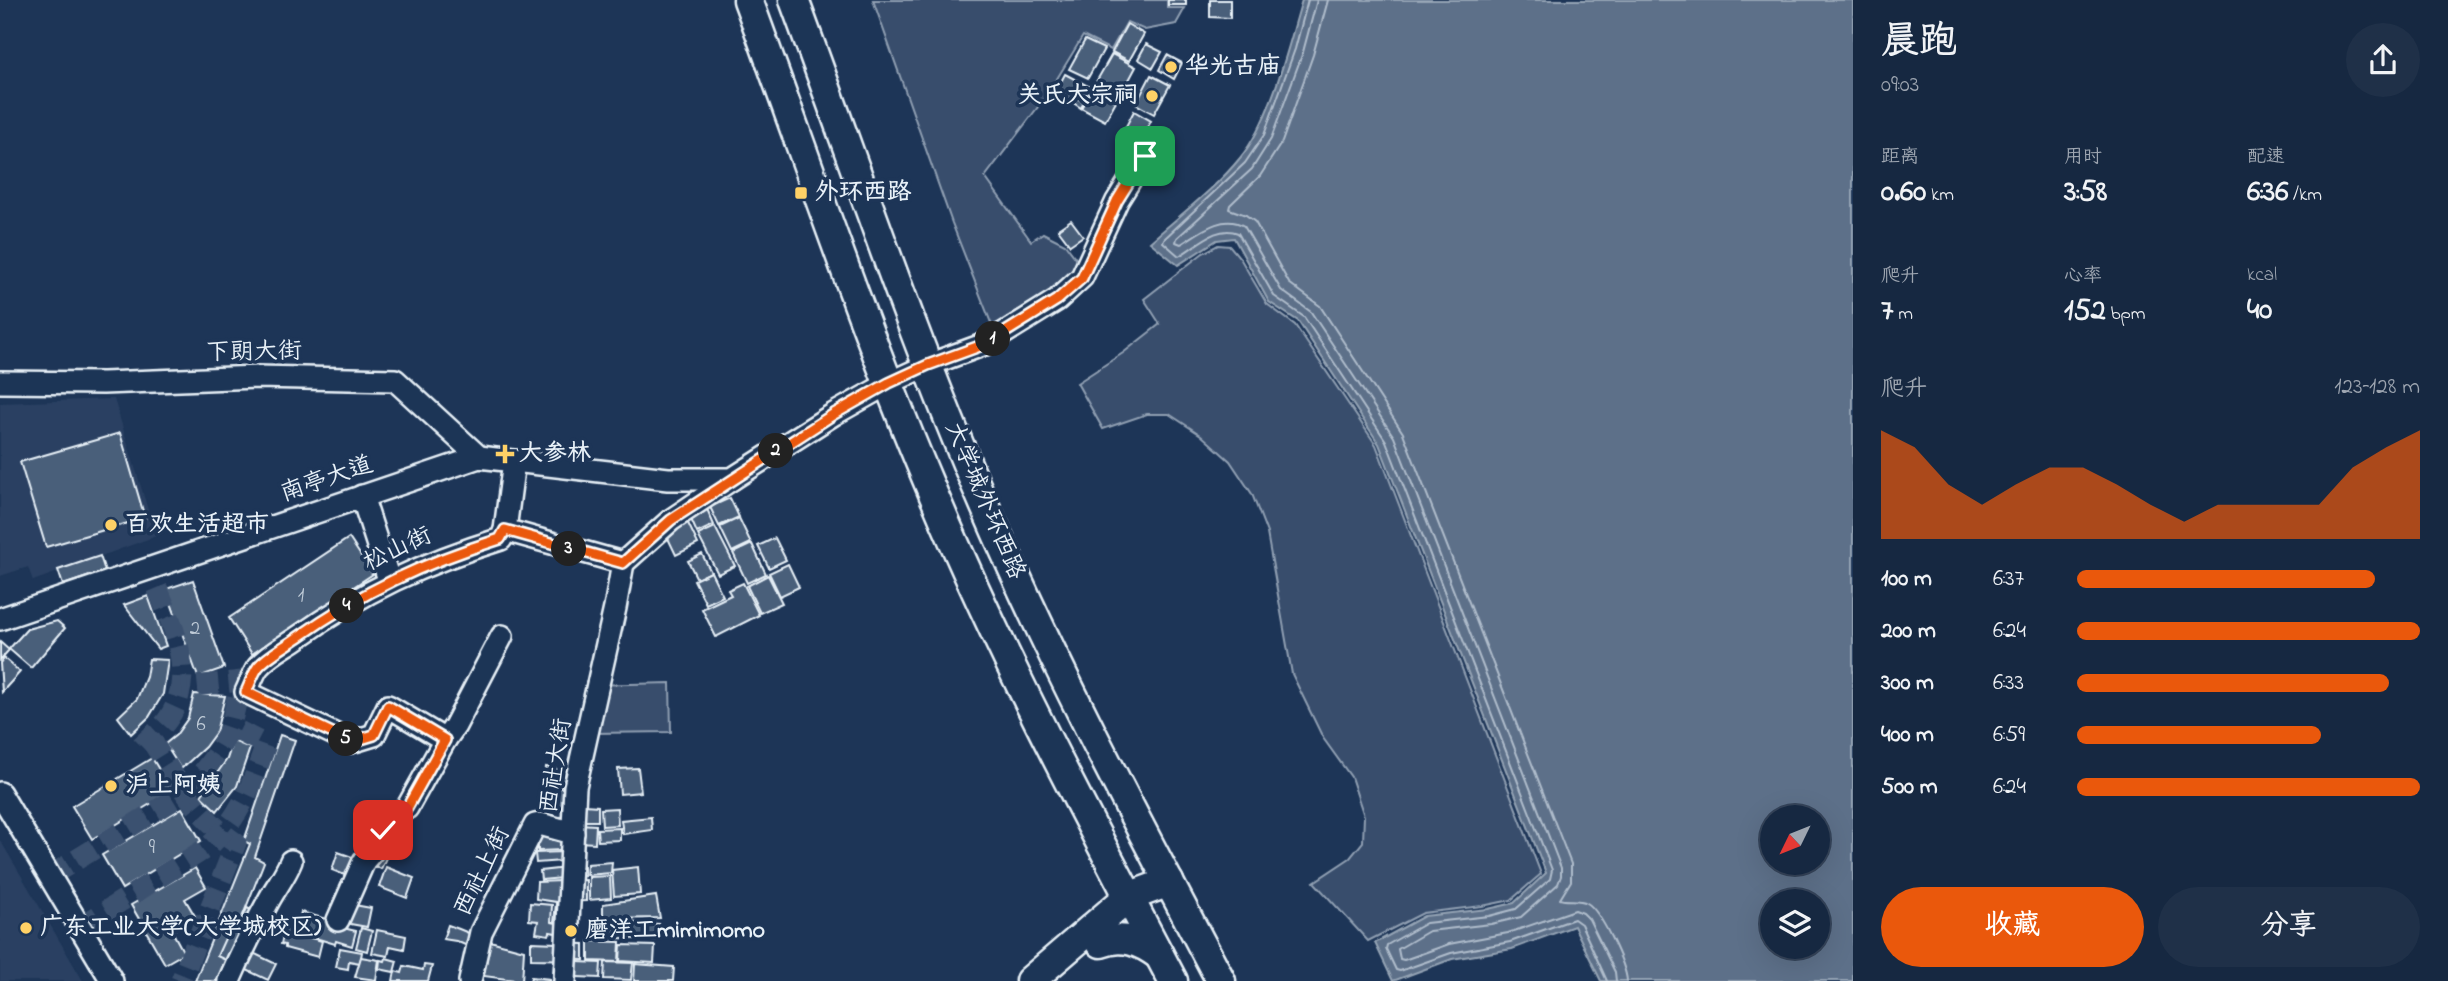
<!DOCTYPE html>
<html lang="zh">
<head>
<meta charset="utf-8">
<style>
  :root { --surface:#162841; --page:#1f3048; --text:#f1f3f6; --muted:#9ea6b1; --line:#35445a; --accent:#ea580c }
  body { margin:0; font-family:"Indie Flower","LXGW WenKai TC",sans-serif; background:var(--page); color:var(--text); height:100vh; display:flex; flex-direction:column; font-size:26px; white-space:nowrap }
  * { box-sizing:border-box; margin:0 }
  p { font-size:23px; color:var(--muted) }
  .icon { flex:none; width:38px; height:38px; fill:none; stroke:currentColor; stroke-width:2; stroke-linecap:round; stroke-linejoin:round }
  .map { position:relative; flex:1; overflow:hidden }
  .drawer { display:flex; flex-direction:column; background:var(--surface); width:595px }
  .drawer>* { flex:none }
  .needle { width:46px; rotate:227deg }
  .tools { position:absolute; left:1760px; top:805px; display:grid; gap:14px }
  .tools a { display:grid; place-items:center; width:70px; height:70px; border-radius:50%; background:var(--surface); box-shadow:0 7px 28px #0002,0 0 0 2px var(--line); font-size:35px }
  .pin { position:absolute; display:grid; place-items:center; width:60px; height:60px; color:#fff; margin:-30px; border-radius:14px; box-shadow:0 4px 10px #0006 }
  .km { position:absolute; width:35px; height:35px; margin:-18px; border-radius:50%; background:#222; color:#fff; font-size:19px; line-height:35px; text-align:center }
  .round { display:grid; place-items:center; flex:none; width:74px; height:74px; border-radius:37px; background:var(--page) }
  .headline { display:flex; align-items:center; justify-content:space-between; height:119px; padding:0 28px }
  h1 { font-size:38px; font-weight:700; line-height:52px }
  .metrics { display:grid; grid-template-columns:repeat(3,1fr); gap:10px; height:119px; padding:7px 28px }
  .metrics div { display:grid; align-content:center }
  .metrics b { font-size:30px; font-weight:700 }
  .metrics small { font-size:19px; font-weight:400 }
  .metrics p { font-size:19px }
  .chart { height:196px; padding:14px 28px }
  .chart p { display:flex; justify-content:space-between }
  .chart svg { width:100%; height:126px; margin-top:7px; fill:var(--accent); opacity:.7 }
  .cta { display:flex; gap:14px; margin-top:auto; padding:14px 28px }
  .cta a { flex:1; height:80px; border-radius:42px; background:var(--accent); color:#fff; font-size:28px; font-weight:700; line-height:80px; text-align:center }
  .cta a+a { background:var(--page); color:var(--text) }
  ul { padding:0 28px; list-style:none; font-size:23px }
  li { display:grid; grid-template-columns:112px 84px 1fr; align-items:center; height:52px }
  li i { height:18px; border-radius:9px; background:var(--accent) }
  main { display:flex; flex:1; min-height:0 }
  .map>svg:first-child { display:block }
  .built { fill:#2a4162 }
  .green { fill:#374d6c; stroke:#909fb2; stroke-width:2 }
  .water { fill:#5d7089; stroke:#95a4b5; stroke-width:2; fill-rule:evenodd }
  .lines { fill:none; stroke-linecap:round; stroke-linejoin:round }
  .shore { stroke:#b0bdcc; stroke-width:2 }
  .building { fill:#495e7a; stroke:#e8f1f8; stroke-width:2 }
  .minor-tunnel { stroke:#3b516f; stroke-width:21; stroke-dasharray:21 10; stroke-linecap:butt }
  .minor-casing { stroke:#e8f1f8; stroke-width:26 }
  .major-casing { stroke:#e8f1f8; stroke-width:33 }
  .minor { stroke:#1d3557; stroke-width:21 }
  .major { stroke:#1d3557; stroke-width:28 }
  .route-casing { stroke:#fff; stroke-width:14 }
  .route { stroke:#ea580c; stroke-width:9 }
  .poi-dot { fill:#ffd166; stroke:#1d3557; stroke-width:2.5 }
  .labels { text-anchor:middle; dominant-baseline:central; stroke-width:7; stroke-linejoin:round; paint-order:stroke }
  .number-label { font-size:21px; fill:#c0ccd8 }
  .poi-label { font-size:24px; font-weight:bold; fill:#e8f1f8; stroke:#1d3557; text-anchor:start }
  .street-label { font-size:24px; fill:#e8f1f8; stroke:#1d3557 }
</style>
</head>
<body>
<main>
<div class="map">
<svg width="1853" height="981" viewBox="0 0 1853 981">
  <rect width="100%" height="100%" fill="#1d3557"/>
  <filter id="ink" filterUnits="userSpaceOnUse"><feTurbulence type="fractalNoise" baseFrequency=".0143" numOctaves="2"/><feDisplacementMap in="SourceGraphic" scale="14" xChannelSelector="R" yChannelSelector="G"/><feConvolveMatrix kernelMatrix="1 2 1 2 8 2 1 2 1" color-interpolation-filters="sRGB"/></filter>
  <g filter="url(#ink)">
    <g class="built">
      <polygon points="114,399 156,536 33,581 28,567 0,576 0,403"/>
      <polygon points="0,840 35,899 83,981 0,981"/>
    </g>
    <g class="green">
      <polygon points="873,0 1167,0 1167,8 1185,8 1176,24 1145,30 1127,22 1111,50 1083,36 1047,95 985,177 1031,241 1043,233 1065,244 1080,264 1055,292 993,328 952,223"/>
      <polygon points="1218,245 1230,246 1240,258 1267,304 1295,325 1376,445 1541,874 1511,900 1482,906 1423,913 1368,941 1314,882 1350,858 1363,842 1364,816 1351,777 1323,738 1292,674 1267,533 1252,494 1230,461 1201,435 1169,414 1147,414 1103,429 1077,383 1123,353 1160,324 1144,299 1203,253"/>
      <polygon points="670,683 671,732 592,733 591,685"/>
    </g>
    <path class="water" d="M1302 0H1853V981H1601L1574 926 1512 949 1452 959 1393 981 1375 943 1424 916 1488 909 1514 903 1546 873 1379 444 1298 321 1269 302 1234 238 1217 240 1178 265 1150 242C1180 215 1215 189 1240 158 1271 121 1288 47 1302 0ZM1773 817H1818V863H1773ZM1773 901H1818V947H1773Z"/>
    <g class="lines">
      <g class="shore">
        <path d="M1308 0 1295 49 1264 135 1245 163 1164 239 1163 242 1179 256C1197 246 1217 224 1238 233L1274 296 1304 317 1386 441 1552 870 1550 879 1516 909 1489 916 1426 923 1387 945 1386 949 1396 970 1400 971 1451 953 1510 942 1574 919 1581 924 1607 981"/>
        <path d="M1317 0 1303 52 1271 139 1252 169 1177 238 1176 242 1181 244C1199 233 1222 213 1244 226L1281 290 1311 312 1394 437 1561 868V876L1558 884 1521 917 1491 924 1429 931 1398 949 1400 959 1404 960 1449 944 1508 933 1575 910 1583 913 1589 919 1615 972 1616 981"/>
        <path d="M1328 0 1313 55 1282 142 1260 176 1230 205 1229 209 1246 215 1255 222 1289 283 1320 306 1403 433 1571 864V881L1560 899C1568 902 1578 898 1587 903 1601 911 1626 965 1627 981"/>
      </g>
    </g>
    <g class="building">
      <rect x="1168" y="0" width="18" height="5"/>
      <polygon points="1210,0 1230,0 1230,18 1210,17"/>
      <polygon points="1127,24 1144,34 1129,61 1112,52"/>
      <polygon points="1085,40 1104,49 1088,78 1069,69"/>
      <polygon points="1146,44 1162,52 1153,68 1138,59"/>
      <polygon points="1112,54 1136,67 1121,95 1096,82"/>
      <polygon points="1167,55 1182,63 1174,79 1159,70"/>
      <polygon points="1065,74 1082,83 1072,102 1055,93"/>
      <polygon points="1151,75 1170,85 1154,114 1136,104"/>
      <polygon points="1082,83 1092,88 1088,95 1078,89"/>
      <polygon points="1092,88 1116,101 1105,121 1081,108"/>
      <polygon points="1075,97 1084,102 1081,108 1072,102"/>
      <polygon points="1134,111 1151,121 1141,140 1124,130"/>
      <polygon points="1071,220 1083,236 1070,245 1058,229"/>
      <polygon points="120,433 145,518 46,547 20,462"/>
      <polygon points="730,498 739,517 719,526 710,507"/>
      <polygon points="707,509 714,525 697,533 690,517"/>
      <polygon points="739,518 751,543 732,552 720,527"/>
      <polygon points="687,521 698,544 676,555 665,532"/>
      <polygon points="715,527 735,566 718,574 698,535"/>
      <polygon points="349,538 373,574 252,654 229,618"/>
      <polygon points="775,538 786,560 769,568 758,546"/>
      <polygon points="752,544 766,574 747,583 733,553"/>
      <polygon points="702,554 711,572 697,579 688,561"/>
      <polygon points="100,556 105,571 63,585 58,570"/>
      <polygon points="788,564 799,587 780,596 769,573"/>
      <polygon points="711,572 723,596 706,604 694,580"/>
      <polygon points="768,575 782,603 760,613 747,586"/>
      <polygon points="193,580 224,668 198,677 166,589"/>
      <polygon points="743,583 759,615 716,637 702,609 731,595 728,590"/>
      <polygon points="148,596 166,646 158,649 124,605"/>
      <polygon points="57,621 65,628 31,668 9,649 27,629"/>
      <polygon points="0,642 9,650 0,660"/>
      <polygon points="4,658 20,672 2,692 0,663"/>
      <polygon points="149,659 168,660 163,694 149,717 131,734 118,717 137,699 146,677"/>
      <polygon points="194,694 225,696 216,732 205,747 181,769 165,744 176,735 188,718"/>
      <polygon points="280,735 295,740 255,857 264,862 217,981 195,981 250,844 244,841"/>
      <polygon points="233,741 250,748 237,786 217,811 201,796 227,759"/>
      <polygon points="152,758 172,791 92,839 72,806"/>
      <polygon points="546,767 566,771 564,786 544,784"/>
      <polygon points="638,768 641,792 620,794 618,769"/>
      <polygon points="544,787 564,788 564,807 544,808"/>
      <polygon points="584,805 598,806 598,821 583,821"/>
      <polygon points="182,808 201,841 122,889 102,855"/>
      <polygon points="617,808 618,825 602,826 601,809"/>
      <polygon points="651,817 652,830 623,834 621,820"/>
      <polygon points="579,824 596,825 595,843 578,842"/>
      <polygon points="620,828 620,840 598,841 597,829"/>
      <polygon points="563,831 563,850 538,851 538,833"/>
      <polygon points="371,837 391,847 381,869 361,860"/>
      <polygon points="338,852 361,860 352,878 332,870"/>
      <polygon points="563,852 562,861 536,863 535,853"/>
      <polygon points="612,862 611,873 587,875 587,864"/>
      <polygon points="584,866 585,876 541,880 540,871"/>
      <polygon points="386,867 414,878 407,898 379,887"/>
      <polygon points="638,867 640,894 614,896 612,870"/>
      <polygon points="195,868 206,887 185,899 195,916 172,931 184,953 165,964 131,905"/>
      <polygon points="610,876 611,898 589,900 589,877"/>
      <polygon points="586,880 586,901 556,902 536,899 537,882"/>
      <polygon points="656,896 660,918 603,919 603,904"/>
      <polygon points="530,903 552,905 551,922 573,926 572,936 550,932 549,935 536,933 538,921 529,920"/>
      <polygon points="556,903 575,904 573,924 554,922"/>
      <polygon points="349,904 371,908 367,927 345,923"/>
      <polygon points="247,908 276,921 270,936 241,923"/>
      <polygon points="301,912 344,924 343,928 356,931 352,946 336,941 335,944 296,932"/>
      <polygon points="605,919 615,919 615,938 604,938"/>
      <polygon points="619,922 659,924 657,940 618,938"/>
      <polygon points="232,923 260,936 253,953 276,964 268,980 217,956"/>
      <polygon points="279,924 295,928 293,933 322,941 318,957 285,948 285,945 281,944 283,936 276,934"/>
      <polygon points="448,925 459,929 488,941 472,948 456,941 443,939"/>
      <polygon points="361,928 372,931 367,951 356,948"/>
      <polygon points="377,930 406,936 404,949 390,946 388,956 372,953"/>
      <polygon points="490,941 524,950 522,981 484,976"/>
      <polygon points="589,941 620,942 619,962 589,961"/>
      <polygon points="531,942 584,944 584,960 531,959"/>
      <polygon points="621,945 655,946 654,963 620,961"/>
      <polygon points="340,948 362,952 360,963 349,961 348,969 336,967"/>
      <polygon points="361,957 379,960 376,980 355,977"/>
      <polygon points="386,958 397,961 394,972 379,969 380,960 385,961"/>
      <polygon points="554,961 601,963 600,978 553,976"/>
      <polygon points="605,962 633,963 631,980 604,979"/>
      <polygon points="635,964 674,967 673,981 634,981"/>
      <polygon points="424,965 432,966 428,981 393,981 395,971 402,973 404,966 423,970"/>
      <polygon points="531,977 550,979 550,981 530,981"/>
    </g>
    <g class="lines">
      <g class="minor-tunnel">
        <path d="M150 738C174 776 197 818 236 843L181 981"/>
        <path d="M141 746C150 737 161 729 168 719 201 671 167 615 149 568"/>
        <path d="M50 876 185 793C202 773 223 750 231 724 235 710 237 695 242 681L182 687"/>
        <path d="M80 927 208 847C241 817 251 786 266 745L231 727"/>
      </g>
      <g class="minor-casing">
        <g id="minor">
          <polyline points="0,382 103,383 257,377 395,380 479,457"/>
          <polyline points="362,496 389,580"/>
          <polyline points="505,530 623,563"/>
          <polyline points="623,563 671,520 732,479"/>
          <polyline points="0,619 479,457 668,479 732,479 834,414 889,383 928,365 988,343 1057,300 1082,277 1117,201 1145,156"/>
          <path d="M445 740 388 706 374 735 351 742 246 692C250 684 253 674 258 667 268 655 284 647 297 638 363 591 423 563 501 539L505 530 514 461"/>
          <polyline points="0,793 112,981"/>
          <polyline points="338,920 364,861 376,847 388,819 407,808 445,740 455,726 502,636"/>
          <path d="M229 981C241 953 254 927 269 900 276 887 285 876 291 861"/>
          <polyline points="470,981 481,932 535,825 540,824 573,833"/>
          <polyline points="565,981 575,787 615,608 623,563"/>
        </g>
      </g>
      <g class="major-casing">
        <g id="major">
          <path d="M748 0C807 160 861 322 927 479 998 651 1086 816 1173 981"/>
          <path d="M794 0C856 168 913 339 984 504 1054 667 1138 824 1221 981"/>
          <path d="M1101 943C1123 934 1141 942 1159 955"/>
          <polyline points="1030,981 1128,897 1169,882"/>
        </g>
      </g>
      <use href="#minor" class="minor"/>
      <use href="#major" class="major"/>
    </g>
  </g>
  <g class="lines" filter="url(#ink)">
    <g class="route-casing">
      <path id="route" d="M383 830 388 818 407 808 445 740 388 706 374 735 351 742 246 692C250 684 253 674 258 667 268 655 285 647 297 638 363 591 423 563 500 539L505 530 623 563 671 520 834 414 889 383 928 365 988 343 1057 300 1082 278 1117 201 1145 156"/>
    </g>
    <use href="#route" class="route"/>
  </g>
  <g class="poi-dot">
    <circle cx="1171" cy="67" r="7"/>
    <circle cx="1152" cy="96" r="7"/>
    <rect x="794" y="186" width="14" height="14" rx="3.5"/>
    <path d="M501.5 443.5h7v7h7v7h-7v7h-7v-7h-7v-7h7z"/>
    <circle cx="111" cy="525" r="7"/>
    <circle cx="111" cy="786" r="7"/>
    <circle cx="26" cy="928" r="7"/>
    <circle cx="571" cy="931" r="7"/>
  </g>
  <g class="labels">
    <g class="number-label">
      <text x="301" y="596">1</text>
      <text x="195" y="629">2</text>
      <text x="201" y="725">6</text>
      <text x="152" y="848">9</text>
    </g>
    <g class="poi-label">
      <text x="1185" y="67">华光古庙</text>
      <text x="1138" y="96" text-anchor="end">关氏大宗祠</text>
      <text x="815" y="193">外环西路</text>
      <text x="519" y="454">大参林</text>
      <text x="125" y="525">百欢生活超市</text>
      <text x="125" y="786">沪上阿姨</text>
      <text x="40" y="928">广东工业大学(大学城校区)</text>
      <text x="585" y="931">磨洋工mimimomo</text>
    </g>
    <g class="street-label">
      <text transform="translate(254 353) rotate(-1)">下朗大街</text>
      <text transform="translate(327 480) rotate(-19)">南亭大道</text>
      <text transform="translate(984 501) rotate(67)">大学城外环西路</text>
      <text transform="translate(398 550) rotate(-25)">松山街</text>
      <text transform="translate(557 766) rotate(-81)">西社大街</text>
      <text transform="translate(483 872) rotate(-64)">西社上街</text>
    </g>
  </g>
</svg>
<div class="tools">
<a><svg class="needle" viewBox="-14 -14 28 28"><path d="M0-13l5 13h-10z" fill="#e53935"/><path d="M0 13l5-13h-10z" fill="#9ea6b1"/></svg></a>
<a><svg class="icon" aria-label="layers" viewBox="0 0 24 24"><path d="M12 4l9 5-9 5-9-5zM3 14l9 5 9-5"/></svg></a>
</div>
<div class="pin" style="left:1145px;top:156px;background:#1e9e55"><svg class="icon" aria-label="arrive" viewBox="0 0 24 24"><path d="M6 21V4h12l-3 4 3 4H6"/></svg></div>
<div class="pin" style="left:383px;top:830px;background:#d93025"><svg class="icon" aria-label="check" viewBox="0 0 24 24"><path d="M5 12l5 5 9-10"/></svg></div>
<b class="km" style="left:993px;top:339px">1</b>
<b class="km" style="left:776px;top:451px">2</b>
<b class="km" style="left:569px;top:549px">3</b>
<b class="km" style="left:347px;top:606px">4</b>
<b class="km" style="left:346px;top:739px">5</b>
</div>
<section class="drawer">
<div class="headline"><div><h1>晨跑</h1><p>09:03</p></div><a class="round"><svg class="icon" aria-label="share" viewBox="0 0 24 24"><path d="M12 15V3M7 8l5-5 5 5M5 13v7h14v-7"/></svg></a></div>
<div class="metrics">
<div><p>距离</p><b>0.60<small> km</small></b></div>
<div><p>用时</p><b>3:58</b></div>
<div><p>配速</p><b>6:36<small> /km</small></b></div>
</div>
<div class="metrics">
<div><p>爬升</p><b>7<small> m</small></b></div>
<div><p>心率</p><b>152<small> bpm</small></b></div>
<div><p>kcal</p><b>40</b></div>
</div>
<div class="chart"><p><span>爬升</span>123–128 m</p>
<svg viewBox="0 0 160 44" preserveAspectRatio="none"><path d="M0 44V6L10 12L20 25L30 32L40 25L50 19L60 19L70 25L80 32L90 38L100 32L110 32L120 32L130 32L140 19L150 12L160 6V44z"/></svg>
</div>
<ul>
<li><b>100 m</b>6:37<i style="width:87%"></i></li>
<li><b>200 m</b>6:24<i style="width:100%"></i></li>
<li><b>300 m</b>6:33<i style="width:91%"></i></li>
<li><b>400 m</b>6:59<i style="width:71%"></i></li>
<li><b>500 m</b>6:24<i style="width:100%"></i></li>
</ul>
<div class="cta"><a>收藏</a><a>分享</a></div>
</section>
</main>
</body>
</html>
